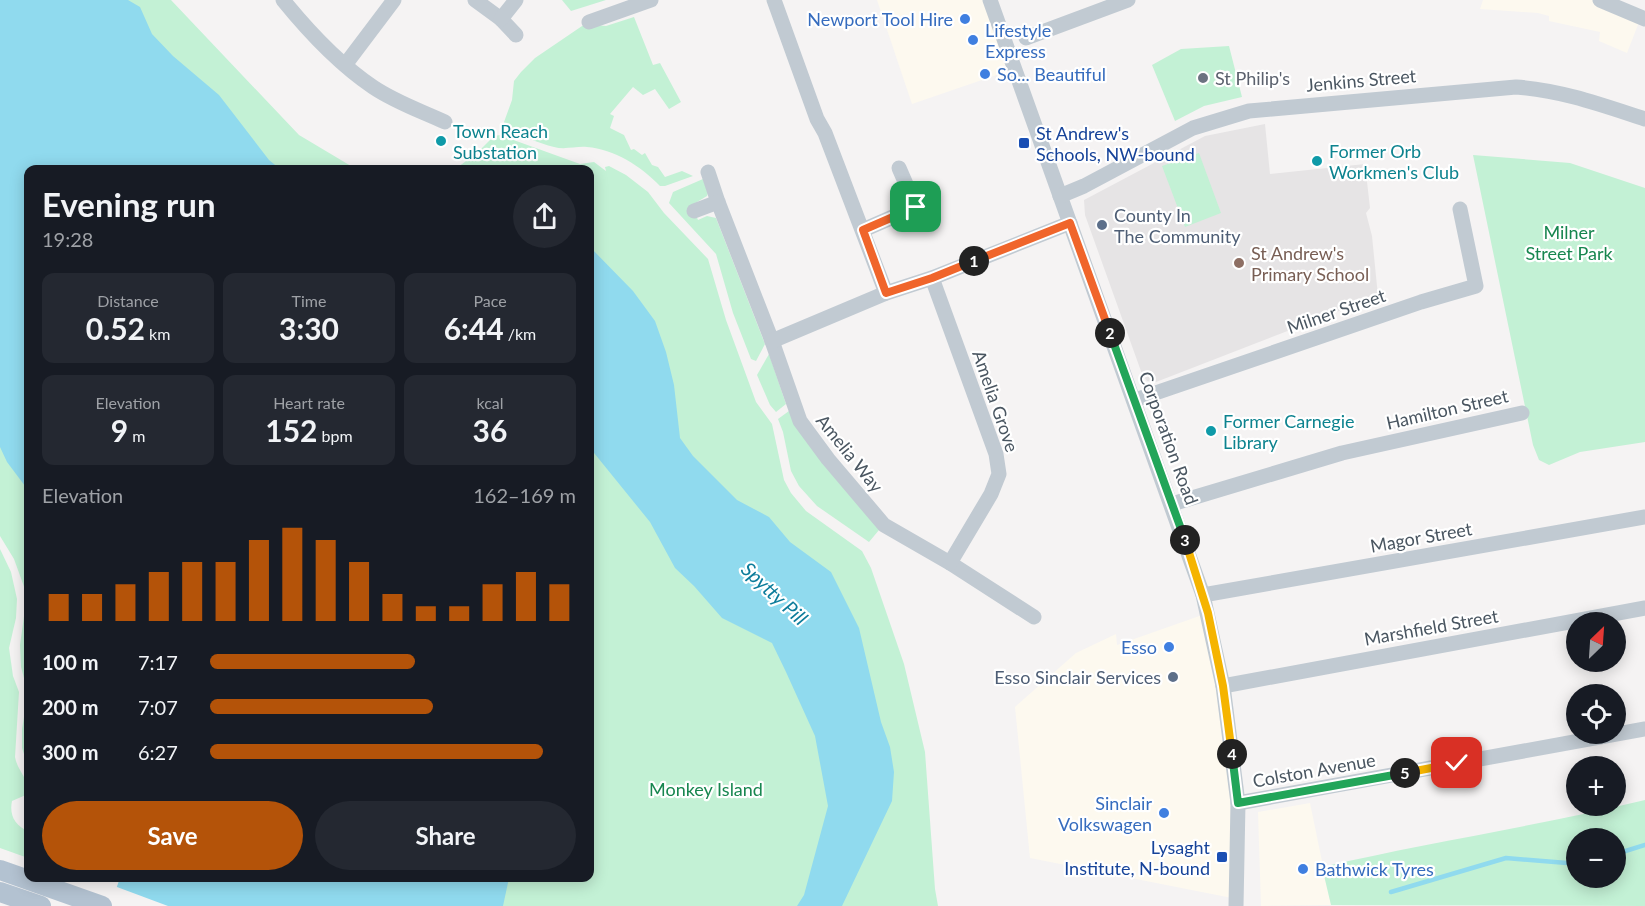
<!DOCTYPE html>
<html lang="en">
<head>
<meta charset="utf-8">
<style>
  :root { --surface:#171b24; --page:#242831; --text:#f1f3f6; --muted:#9ea1a6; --accent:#b45309 }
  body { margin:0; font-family:Lato,sans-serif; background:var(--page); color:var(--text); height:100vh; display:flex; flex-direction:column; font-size:22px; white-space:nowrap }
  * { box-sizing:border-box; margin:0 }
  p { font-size:20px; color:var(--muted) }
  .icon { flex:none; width:33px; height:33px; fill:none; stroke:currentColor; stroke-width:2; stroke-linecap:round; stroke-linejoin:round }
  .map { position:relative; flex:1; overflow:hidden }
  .side { position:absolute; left:24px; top:165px; width:570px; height:717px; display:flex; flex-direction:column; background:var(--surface); border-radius:12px; box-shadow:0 3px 15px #0003 }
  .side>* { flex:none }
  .needle { width:39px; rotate:25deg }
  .tools { position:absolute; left:1566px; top:612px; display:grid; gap:12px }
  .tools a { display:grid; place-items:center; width:60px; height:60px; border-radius:50%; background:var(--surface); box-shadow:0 3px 15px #0003; font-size:30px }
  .pin { position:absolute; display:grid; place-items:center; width:51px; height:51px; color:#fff; margin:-26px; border-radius:12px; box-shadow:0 3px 9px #0006 }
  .km { position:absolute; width:30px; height:30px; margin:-15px; border-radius:50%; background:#222; color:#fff; font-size:16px; line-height:30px; text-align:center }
  .round { display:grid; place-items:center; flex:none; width:63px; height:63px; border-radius:32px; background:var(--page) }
  .headline { display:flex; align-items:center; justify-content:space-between; height:102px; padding:0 18px }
  h1 { font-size:33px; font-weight:700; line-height:45px }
  .metrics { display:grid; grid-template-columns:repeat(3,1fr); gap:9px; height:102px; padding:6px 18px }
  .metrics div { display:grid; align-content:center; border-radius:12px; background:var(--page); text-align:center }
  .metrics b { font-size:30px; font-weight:700 }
  .metrics small { font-size:16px; font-weight:400 }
  .metrics p { font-size:16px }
  .chart { height:168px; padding:12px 18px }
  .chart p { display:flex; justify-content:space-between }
  .chart svg { width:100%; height:108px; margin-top:6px; stroke:var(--accent); stroke-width:6 }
  .primary-button { display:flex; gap:12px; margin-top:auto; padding:12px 18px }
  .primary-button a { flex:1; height:69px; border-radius:36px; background:var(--accent); color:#fff; font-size:24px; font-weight:700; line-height:69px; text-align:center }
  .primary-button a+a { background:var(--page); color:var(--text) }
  ul { padding:0 18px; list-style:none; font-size:20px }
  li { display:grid; grid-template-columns:96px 72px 1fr; align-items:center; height:45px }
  li i { height:15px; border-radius:8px; background:var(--accent) }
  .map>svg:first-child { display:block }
  .commercial { fill:#fdf9ef }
  .education { fill:#e6e4e5 }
  .green { fill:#c3f1d5; fill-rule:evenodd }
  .water { fill:#90daee }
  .pier { fill:#f5f3f3 }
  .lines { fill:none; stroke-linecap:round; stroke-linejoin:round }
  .stream { stroke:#90daee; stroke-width:4.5 }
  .minor { stroke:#c1cad2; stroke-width:15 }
  .major { stroke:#b3c2d1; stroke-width:20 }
  .split-1-casing { stroke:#fff; stroke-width:12 }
  .split-2-casing { stroke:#fff; stroke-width:12 }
  .split-3-casing { stroke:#fff; stroke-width:12 }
  .split-4-casing { stroke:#fff; stroke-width:12 }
  .split-5-casing { stroke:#fff; stroke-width:12 }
  .split-6-casing { stroke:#fff; stroke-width:12 }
  .split-1 { stroke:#f0652b; stroke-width:8 }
  .split-2 { stroke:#f0652b; stroke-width:8 }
  .split-3 { stroke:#22a559; stroke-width:8 }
  .split-4 { stroke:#f5b400; stroke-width:8 }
  .split-5 { stroke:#22a559; stroke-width:8 }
  .split-6 { stroke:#f5b400; stroke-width:8 }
  .shop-dot { fill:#3f7fe0; stroke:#fff; stroke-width:2 }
  .worship-dot { fill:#6b7280; stroke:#fff; stroke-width:2 }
  .culture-dot { fill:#0f9aa8; stroke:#fff; stroke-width:2 }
  .transit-dot { fill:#1a4fb4; stroke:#fff; stroke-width:2 }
  .service-dot { fill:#5c6f8a; stroke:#fff; stroke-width:2 }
  .education-dot { fill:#8d6e63; stroke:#fff; stroke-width:2 }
  .labels { text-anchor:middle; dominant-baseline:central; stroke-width:4.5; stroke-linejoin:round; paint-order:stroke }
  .shop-label { font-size:18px; fill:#366cbe; stroke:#fff; text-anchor:end }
  .worship-label { font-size:18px; fill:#5b616d; stroke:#fff; text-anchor:start }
  .street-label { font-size:18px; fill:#4a5661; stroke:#fff }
  .culture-label { font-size:18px; fill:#0d838f; stroke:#fff; text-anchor:start }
  .transit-label { font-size:18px; fill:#164399; stroke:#fff; text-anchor:start }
  .service-label { font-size:18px; fill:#4e5e75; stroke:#fff; text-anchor:start }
  .park-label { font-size:18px; fill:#17864f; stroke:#fff }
  .education-label { font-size:18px; fill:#785e54; stroke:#fff; text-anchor:start }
  .water-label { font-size:20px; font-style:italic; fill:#0c7c9b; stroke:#fff }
</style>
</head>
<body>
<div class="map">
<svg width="1645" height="906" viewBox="0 0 1645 906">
  <rect width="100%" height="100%" fill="#f5f3f3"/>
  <g class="commercial">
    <polygon points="877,0 990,0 1014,69 912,104"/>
    <polygon points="1483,0 1600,0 1641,17 1627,53 1599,41 1600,32 1549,21 1549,16 1538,13 1480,9"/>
    <polygon points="1208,613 1223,686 1237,899 1030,858 1015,707 1076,653 1116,634 1117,645"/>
    <polygon points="1310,803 1331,905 1261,906 1258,812"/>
  </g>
  <polygon class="education" points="1265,124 1270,174 1365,164 1370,208 1366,213 1372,236 1378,296 1156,382 1147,381 1142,374 1085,215 1084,200 1205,136"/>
  <g class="green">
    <polygon points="9,0 171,0 299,135 356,169 127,169"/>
    <polygon points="562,0 606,0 571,11"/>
    <path d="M634 17 653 65 660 63 681 102 669 109 655 89 643 95 633 87 610 114 614 116 610 128 624 135 631 150 634 149 642 155 645 153 652 165 658 167 665 177 682 171 693 176 665 186H660C641 166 614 149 587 147 576 146 565 150 554 147 538 143 520 135 506 128L504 122 512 100 514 81 521 72 535 58 585 24 606 26Z"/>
    <polygon points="1229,46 1242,97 1204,106 1175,121 1152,65 1181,49"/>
    <polygon points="500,135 580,164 594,162 606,171 605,167 609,166 626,175 648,192 664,213 708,259 726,320 756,402 772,424 784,480 791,493 806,511 862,551 871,568 904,664 925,752 935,889 938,906 346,906 353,878 590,878 590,170 455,169 476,154 494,136"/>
    <polygon points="1199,153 1221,213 1185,227 1162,166"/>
    <polygon points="1473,155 1570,163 1645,188 1645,442 1580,452 1549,465 1539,460 1533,445"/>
    <polygon points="703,179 708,193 707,196 692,205 698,220 707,216 716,218 765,344 756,361 751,359 733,313 716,254 669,203 673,192"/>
    <polygon points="0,292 28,351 28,766 22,748 22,729 28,693 21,667 20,645 27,595 14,559 0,536"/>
    <polygon points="769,354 786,404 776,412 770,405 757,375"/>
    <polygon points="789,411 879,526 879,530 869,542 817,506 799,486 791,471 783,432 778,419"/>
    <path d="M0 549 11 572 17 599 16 618 9 648 13 676 19 692 15 757C18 773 29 777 28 794L12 801C9 815 15 826 28 831V858L0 848Z"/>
    <path d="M1645 800V906L1331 905 1322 867C1429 842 1538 826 1645 800ZM1576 838H1616V878H1576Z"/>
  </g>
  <g class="water">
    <polygon points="0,0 128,0 140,7 152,34 173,56 219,95 269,160 280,169 28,170 28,490 7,462 0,447"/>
    <polygon points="590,247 633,291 655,321 666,352 674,385 680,438 693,456 737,500 769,517 790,542 831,572 859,628 881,722 890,747 894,772 892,801 842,906 797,906 804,895 828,806 815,736 786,672 772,643 722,618 694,586 675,568 650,522 590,448"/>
    <polygon points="120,878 509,878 503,906 110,906"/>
  </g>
  <polygon class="pier" points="114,886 117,887 168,906 107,906"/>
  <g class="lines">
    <g class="stream">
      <polyline points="1616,854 1645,845"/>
      <polyline points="1391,892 1506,858 1567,863 1576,861"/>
    </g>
    <g class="minor">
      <path d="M283 0C309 32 339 64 373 87 395 102 421 111 445 122"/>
      <polyline points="475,0 501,19 516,35"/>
      <polyline points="774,0 817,119 825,133 886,293"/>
      <polyline points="990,0 1203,595 1223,686 1238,803 1236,906"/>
      <polyline points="1600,0 1645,19"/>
      <polyline points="501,19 516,0"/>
      <polyline points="589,22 651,0"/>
      <polyline points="1026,38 1128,0"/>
      <polyline points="345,65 394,0"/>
      <polyline points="708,172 718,202 772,341 800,421 828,459 884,525 950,563 1034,617"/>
      <path d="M1060 196 1084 186 1193 128 1249 111 1516 87C1561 90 1602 105 1645 119"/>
      <polyline points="694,211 718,202"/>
      <polyline points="863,230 916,207 899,168"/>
      <polyline points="932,278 996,454 999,474 991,494 950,563"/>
      <polyline points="772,341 886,293 932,278 1070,223"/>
      <polyline points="1135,400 1421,302 1476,286 1460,209"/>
      <polyline points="1172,504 1342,453 1522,413"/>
      <polyline points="1203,595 1645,517"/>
      <polyline points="1223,686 1645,608"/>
      <polyline points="1238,803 1645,729"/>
    </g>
    <g class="major">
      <polyline points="0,870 102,906"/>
      <polyline points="0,892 41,906"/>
    </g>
  </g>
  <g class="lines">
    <g class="split-1-casing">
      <polyline id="split-1" points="916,207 863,230 886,293 932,278 974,261"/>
    </g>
    <g class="split-2-casing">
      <polyline id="split-2" points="974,261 1070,223 1110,333"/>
    </g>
    <g class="split-3-casing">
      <polyline id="split-3" points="1110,333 1185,540"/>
    </g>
    <g class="split-4-casing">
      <polyline id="split-4" points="1185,540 1208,613 1223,686 1232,754"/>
    </g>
    <g class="split-5-casing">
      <polyline id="split-5" points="1232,754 1238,803 1405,773"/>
    </g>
    <g class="split-6-casing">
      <polyline id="split-6" points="1405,773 1457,763"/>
    </g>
    <use href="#split-1" class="split-1"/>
    <use href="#split-2" class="split-2"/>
    <use href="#split-3" class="split-3"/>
    <use href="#split-4" class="split-4"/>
    <use href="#split-5" class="split-5"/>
    <use href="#split-6" class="split-6"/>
  </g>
  <g class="shop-dot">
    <circle cx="965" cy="19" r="6"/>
    <circle cx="973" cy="40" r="6"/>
    <circle cx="985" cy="74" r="6"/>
    <circle cx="1169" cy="647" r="6"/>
    <circle cx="1164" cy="813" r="6"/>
    <circle cx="1303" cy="869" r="6"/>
  </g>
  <circle class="worship-dot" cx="1203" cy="78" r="6"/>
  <g class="culture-dot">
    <circle cx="441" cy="141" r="6"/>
    <circle cx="1317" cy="161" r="6"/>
    <circle cx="1211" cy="431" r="6"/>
  </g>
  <g class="transit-dot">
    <rect x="1018" y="137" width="12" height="12" rx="3"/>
    <rect x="1216" y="851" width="12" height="12" rx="3"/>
  </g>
  <g class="service-dot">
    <circle cx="1102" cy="225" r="6"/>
    <circle cx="1173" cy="677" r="6"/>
  </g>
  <circle class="education-dot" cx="1239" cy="263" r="6"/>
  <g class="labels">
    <g class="shop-label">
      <text x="953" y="19">Newport Tool Hire</text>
      <text x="985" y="30" text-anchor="start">Lifestyle<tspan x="985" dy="21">Express</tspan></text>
      <text x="997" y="74" text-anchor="start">So... Beautiful</text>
      <text x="1157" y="647">Esso</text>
      <text x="1152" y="803">Sinclair<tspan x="1152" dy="21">Volkswagen</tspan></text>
      <text x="1315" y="869" text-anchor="start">Bathwick Tyres</text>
    </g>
    <g class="worship-label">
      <text x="1215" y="78">St Philip's</text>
    </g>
    <g class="street-label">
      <text transform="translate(1361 80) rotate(-5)">Jenkins Street</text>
      <text transform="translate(1336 311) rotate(-19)">Milner Street</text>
      <text transform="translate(996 401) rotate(71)">Amelia Grove</text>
      <text transform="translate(1447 409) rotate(-13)">Hamilton Street</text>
      <text transform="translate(1169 438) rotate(70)">Corporation Road</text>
      <text transform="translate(850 453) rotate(51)">Amelia Way</text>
      <text transform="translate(1421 537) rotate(-10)">Magor Street</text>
      <text transform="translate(1431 627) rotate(-10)">Marshfield Street</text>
      <text transform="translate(1314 770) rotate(-10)">Colston Avenue</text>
    </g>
    <g class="culture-label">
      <text x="453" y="131">Town Reach<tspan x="453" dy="21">Substation</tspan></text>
      <text x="1329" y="151">Former Orb<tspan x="1329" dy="21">Workmen's Club</tspan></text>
      <text x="1223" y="421">Former Carnegie<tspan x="1223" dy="21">Library</tspan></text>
    </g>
    <g class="transit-label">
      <text x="1036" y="133">St Andrew's<tspan x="1036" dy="21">Schools, NW-bound</tspan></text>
      <text x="1210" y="847" text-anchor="end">Lysaght<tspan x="1210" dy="21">Institute, N-bound</tspan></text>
    </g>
    <g class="service-label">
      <text x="1114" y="215">County In<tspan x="1114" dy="21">The Community</tspan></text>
      <text x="1161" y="677" text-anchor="end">Esso Sinclair Services</text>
    </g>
    <g class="park-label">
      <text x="1569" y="232">Milner<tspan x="1569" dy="21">Street Park</tspan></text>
      <text x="706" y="789">Monkey Island</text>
    </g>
    <g class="education-label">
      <text x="1251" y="253">St Andrew's<tspan x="1251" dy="21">Primary School</tspan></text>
    </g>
    <g class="water-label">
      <text transform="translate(775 593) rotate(43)">Spytty Pill</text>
    </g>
  </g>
</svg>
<div class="tools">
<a><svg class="needle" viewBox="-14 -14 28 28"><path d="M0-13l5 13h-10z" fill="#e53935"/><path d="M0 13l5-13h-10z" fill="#9ea1a6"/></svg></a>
<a><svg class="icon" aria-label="locate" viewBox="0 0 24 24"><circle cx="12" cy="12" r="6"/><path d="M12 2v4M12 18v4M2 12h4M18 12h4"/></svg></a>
<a>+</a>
<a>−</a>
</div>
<div class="pin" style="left:916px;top:207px;background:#1e9e55"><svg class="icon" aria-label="arrive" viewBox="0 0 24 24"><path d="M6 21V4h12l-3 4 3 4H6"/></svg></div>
<div class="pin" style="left:1457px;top:763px;background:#d93025"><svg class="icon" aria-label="check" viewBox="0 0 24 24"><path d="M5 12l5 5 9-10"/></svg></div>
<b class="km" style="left:974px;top:261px">1</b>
<b class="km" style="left:1110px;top:333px">2</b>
<b class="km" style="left:1185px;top:540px">3</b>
<b class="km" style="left:1232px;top:754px">4</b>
<b class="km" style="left:1405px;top:773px">5</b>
<section class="side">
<div class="headline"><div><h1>Evening run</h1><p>19:28</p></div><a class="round"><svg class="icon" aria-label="share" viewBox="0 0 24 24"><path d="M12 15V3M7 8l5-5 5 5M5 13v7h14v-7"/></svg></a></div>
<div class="metrics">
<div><p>Distance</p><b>0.52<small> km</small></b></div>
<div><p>Time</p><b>3:30</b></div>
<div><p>Pace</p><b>6:44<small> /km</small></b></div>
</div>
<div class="metrics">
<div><p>Elevation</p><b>9<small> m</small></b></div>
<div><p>Heart rate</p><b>152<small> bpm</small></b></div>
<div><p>kcal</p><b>36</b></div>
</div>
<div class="chart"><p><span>Elevation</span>162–169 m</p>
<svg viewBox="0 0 160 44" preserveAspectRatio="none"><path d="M5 44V33M15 44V33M25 44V29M35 44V24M45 44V20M55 44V20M65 44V11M75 44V6M85 44V11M95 44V20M105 44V33M115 44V38M125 44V38M135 44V29M145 44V24M155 44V29"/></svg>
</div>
<ul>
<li><b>100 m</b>7:17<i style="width:56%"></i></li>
<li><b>200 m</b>7:07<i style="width:61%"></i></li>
<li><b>300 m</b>6:27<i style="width:91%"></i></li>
</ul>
<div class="primary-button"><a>Save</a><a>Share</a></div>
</section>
</div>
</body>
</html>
